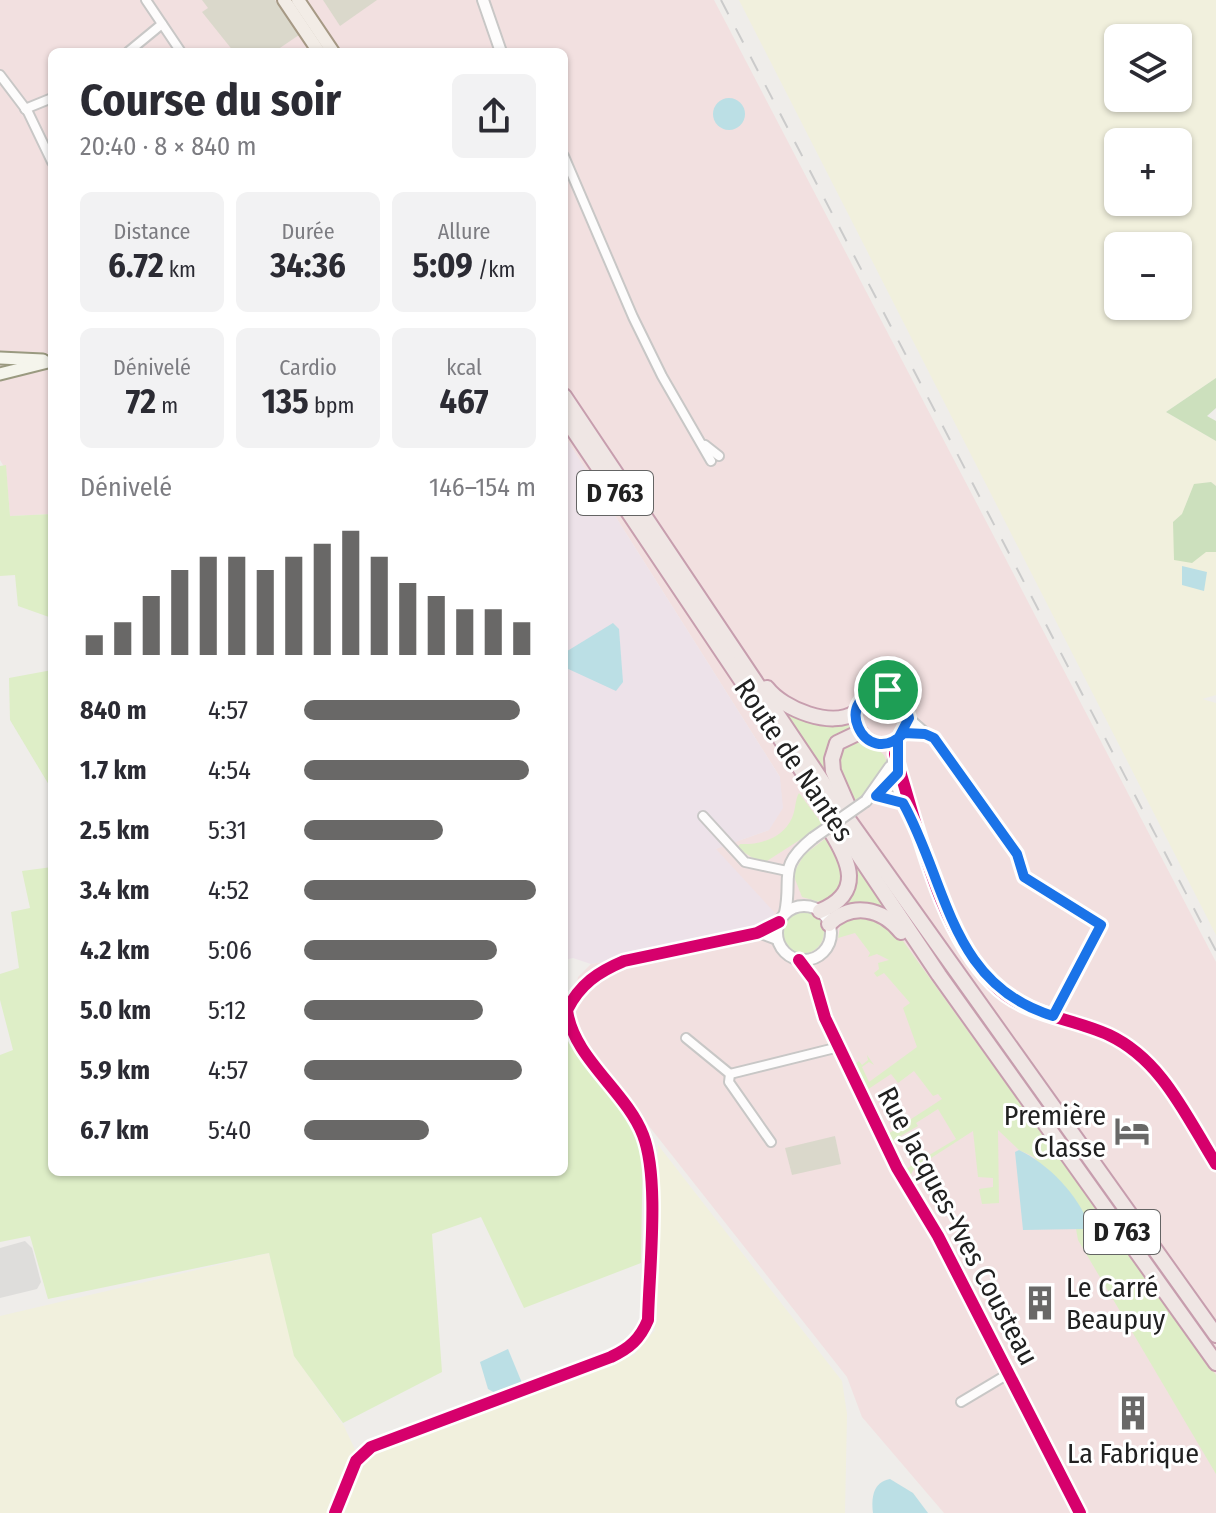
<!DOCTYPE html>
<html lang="fr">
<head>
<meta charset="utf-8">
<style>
  :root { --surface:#fff; --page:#f2f2f3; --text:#2b2b33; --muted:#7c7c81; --accent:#696867 }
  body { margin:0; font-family:"Fira Sans Condensed",sans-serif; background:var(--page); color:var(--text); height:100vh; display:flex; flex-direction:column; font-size:30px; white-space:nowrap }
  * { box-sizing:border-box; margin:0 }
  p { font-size:26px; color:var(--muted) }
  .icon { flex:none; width:44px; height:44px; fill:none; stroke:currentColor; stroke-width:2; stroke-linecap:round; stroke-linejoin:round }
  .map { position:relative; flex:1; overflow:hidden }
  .side { position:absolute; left:48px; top:48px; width:520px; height:1128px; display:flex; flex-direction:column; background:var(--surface); border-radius:12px; box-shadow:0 2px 6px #0004 }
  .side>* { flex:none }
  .buttons { position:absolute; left:1104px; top:24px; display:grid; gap:16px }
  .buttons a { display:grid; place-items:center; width:88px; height:88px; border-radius:12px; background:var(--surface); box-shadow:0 2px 6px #0004; font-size:40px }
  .pin { position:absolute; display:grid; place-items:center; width:68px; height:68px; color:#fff; margin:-34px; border:4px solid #fff; border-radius:50%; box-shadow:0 2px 8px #0007 }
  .round { display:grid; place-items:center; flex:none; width:84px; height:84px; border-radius:12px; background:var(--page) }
  .overview { display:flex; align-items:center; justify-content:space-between; height:136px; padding:0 32px }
  h1 { font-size:44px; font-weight:700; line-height:60px }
  .stats { display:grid; grid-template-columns:repeat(3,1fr); gap:12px; height:136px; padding:8px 32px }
  .stats div { display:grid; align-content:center; border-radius:12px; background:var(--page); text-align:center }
  .stats b { font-size:34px; font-weight:700 }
  .stats small { font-size:22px; font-weight:400 }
  .stats p { font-size:22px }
  .chart { height:224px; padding:16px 32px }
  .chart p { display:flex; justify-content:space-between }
  .chart svg { width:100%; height:144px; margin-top:8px; stroke:var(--accent); stroke-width:6 }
  ul { padding:0 32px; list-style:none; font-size:26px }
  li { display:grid; grid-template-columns:128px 96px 1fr; align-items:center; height:60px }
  li i { height:20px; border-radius:10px; background:var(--accent) }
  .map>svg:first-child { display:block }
  .residential { fill:#dedddb }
  .commercial { fill:#f2e0e0 }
  .industrial { fill:#ede2e9 }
  .construction { fill:#dad8cb }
  .farmland { fill:#f1f0dd; fill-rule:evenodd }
  .grass { fill:#deeec7 }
  .forest { fill:#cce0bd }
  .water { fill:#bbdfe5 }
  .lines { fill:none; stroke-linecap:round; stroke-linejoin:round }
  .minor-casing { stroke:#c8c7c6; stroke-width:12 }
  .tertiary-casing { stroke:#c8c7c6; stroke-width:14 }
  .secondary-casing { stroke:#9a9a80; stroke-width:15 }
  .primary-casing { stroke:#a69985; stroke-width:16 }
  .trunk-casing { stroke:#c79eae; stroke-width:18 }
  .minor { stroke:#fdfcfc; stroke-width:8 }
  .tertiary { stroke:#fdfcfc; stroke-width:10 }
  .secondary { stroke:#f5f5ec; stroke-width:11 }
  .primary { stroke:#f2ece6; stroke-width:12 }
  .trunk { stroke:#efe6e4; stroke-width:14 }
  .rail { stroke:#cbcbcb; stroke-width:2; stroke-dasharray:16 16; stroke-linecap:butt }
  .tertiary-bridge-casing { stroke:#c8c7c6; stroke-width:14; stroke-linecap:butt }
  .tertiary-bridge { stroke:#fdfcfc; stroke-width:10 }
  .cycleway-casing { stroke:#fff; stroke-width:17 }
  .cycleway { stroke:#d6006c; stroke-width:12 }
  .route-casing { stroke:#fff; stroke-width:16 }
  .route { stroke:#1a73e8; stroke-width:10 }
  .labels { text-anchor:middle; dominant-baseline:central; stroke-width:6; stroke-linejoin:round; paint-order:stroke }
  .shield { fill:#fff; stroke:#646464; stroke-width:2 }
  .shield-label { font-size:26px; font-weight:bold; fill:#212121 }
  .street-label { font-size:28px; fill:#212121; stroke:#fff }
  .poi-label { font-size:28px; fill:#212121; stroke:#fff; text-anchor:end }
</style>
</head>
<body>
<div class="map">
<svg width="1216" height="1513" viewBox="0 0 1216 1513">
  <rect width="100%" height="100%" fill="#efedea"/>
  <polygon class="residential" points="25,1241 32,1248 41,1282 37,1289 0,1298 0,1248"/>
  <polygon class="commercial" points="0,0 714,0 1216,962 1216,1513 944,1513 862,1417 847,1377 581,1040 572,1007 578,977 591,964 757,933 774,913 715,849 769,830 780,777 564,435 564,52 52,52 52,514 10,516 6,470 0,460"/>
  <polygon class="industrial" points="564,435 780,777 783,808 769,830 716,849 775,913 757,933 591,964 573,958 564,960"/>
  <g class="construction">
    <polygon points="202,0 275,0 299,35 274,52 234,52 202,12 208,8"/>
    <polygon points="323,0 377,0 340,26"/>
    <polygon points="835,1136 841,1164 792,1175 785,1148"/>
  </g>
  <g class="farmland">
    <path d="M739 0H1216V378L1166 412 1216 441V486L1211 482 1194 485 1182 515 1206 552H1216V695L1202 699 1216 703V935ZM1118 38H1178V98H1118ZM1118 142H1178V202H1118ZM1118 246H1178V306H1118Z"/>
    <polygon points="658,1145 842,1381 847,1414 845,1513 0,1513 0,1316 269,1253 296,1358 344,1426 357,1454 634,1355 655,1330"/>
  </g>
  <g class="grass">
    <polygon points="6,465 10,516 52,514 52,633 49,617 18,606 15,575 0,576 0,466"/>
    <polygon points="52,670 52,790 10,720 9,678"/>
    <polygon points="781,710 848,722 850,728 831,743 830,774 826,777"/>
    <path d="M855 740C862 743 878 748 883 754 897 771 862 796 851 805L841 787 838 747Z"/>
    <path d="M799 793 823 825 767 861 756 860 737 848 740 844C761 845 783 838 792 818 796 809 795 799 799 793Z"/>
    <polygon points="830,835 846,882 827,904 802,897 793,874 804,855"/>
    <polygon points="840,840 888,914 835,915 845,897"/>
    <polygon points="52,867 52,1172 564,1172 564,1024 643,1134 641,1263 524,1308 481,1217 432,1234 442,1372 343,1423 294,1356 269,1253 48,1299 30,1236 0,1242 0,1055 13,1050 0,1000 0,974 19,968 11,912 30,908 22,871"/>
    <circle cx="802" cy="932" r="22"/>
    <polygon points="877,915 898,934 1216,1375 1216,1474 1078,1240 1076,1229 1083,1229 1034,1157 1019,1150 998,1130 999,1203 982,1204 979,1189 993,1187 993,1178 978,1177 973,1131 914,1169 910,1176 906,1169 956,1139 938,1109 916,1123 918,1126 892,1141 888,1134 942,1099 938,1094 933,1096 914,1071 898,1083 891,1074 867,1090 855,1064 859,1061 862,1065 868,1060 867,1055 874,1065 869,1062 862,1067 869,1082 917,1047 903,1008 910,1003 884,973 877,977 874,973 879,969 878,963 889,960 877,954 868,957 870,953 855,933 838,938 841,922 851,916"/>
  </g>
  <g class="forest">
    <polygon points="1216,378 1216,408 1207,416 1216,421 1216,441 1166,412"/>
    <polygon points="1211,482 1216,486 1216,552 1206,552 1192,563 1174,560 1173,522 1182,514 1194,484"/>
  </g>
  <g class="water">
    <circle cx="729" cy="114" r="16"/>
    <polygon points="1182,566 1207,572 1204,591 1182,585"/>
    <polygon points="613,623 619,629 623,682 616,691 564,667 564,653"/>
    <path d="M1019 1150C1047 1163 1079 1195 1089 1226L1083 1229 1023 1230 1015 1152Z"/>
    <polygon points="508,1349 522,1383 495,1393 488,1389 480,1362"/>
    <path d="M890 1479 913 1493 928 1513H873C871 1498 873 1482 890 1479Z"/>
  </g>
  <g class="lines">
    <g class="minor-casing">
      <g id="minor">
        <polyline points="146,0 181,52"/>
        <polyline points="128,52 162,24"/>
        <polyline points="0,75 28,112 52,162"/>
        <polyline points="25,109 52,98"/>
        <polyline points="564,156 633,317 662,376 711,461"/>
        <polyline points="705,445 719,456"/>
        <polyline points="909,718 942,747 1017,854 1024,877 1101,925 1053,1016"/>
        <polyline points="904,733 923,733"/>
        <polyline points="703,816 745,862 787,871"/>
        <polyline points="758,933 777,940"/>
        <polyline points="686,1038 730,1074"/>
        <polyline points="730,1074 839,1047"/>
        <polyline points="730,1074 729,1082 771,1142"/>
        <polyline points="961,1402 1008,1374"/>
        <path d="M335 1513 356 1461 371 1447 611 1357C630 1348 640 1339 648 1320 649 1271 660 1179 643 1135 626 1091 573 1058 567 1010 580 984 598 972 624 961L757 933 779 922"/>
      </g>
    </g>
    <g class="tertiary-casing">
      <g id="tertiary">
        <polyline points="483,0 501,52"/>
        <circle cx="882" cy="717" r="27"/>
        <path d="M898 739 895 754 899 768C920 836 941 932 993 984 1024 1016 1070 1017 1109 1035 1162 1060 1186 1116 1216 1164"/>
        <polyline points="893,762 892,774 905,807"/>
        <polyline points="876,796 903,803"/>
        <polyline points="866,801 890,767"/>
        <circle cx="804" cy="933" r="27"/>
        <path d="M785 913C793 876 776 868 813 838"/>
        <polyline points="799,960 814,980 825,1018 897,1168 938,1236 1080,1513"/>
      </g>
    </g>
    <g class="secondary-casing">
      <g id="secondary">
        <polyline points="0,358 43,360"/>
        <polyline points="0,374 52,361"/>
      </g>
    </g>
    <g class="primary-casing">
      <g id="primary">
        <polyline points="284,0 319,52"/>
        <polyline points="298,0 333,52"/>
      </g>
    </g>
    <g class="trunk-casing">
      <g id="trunk">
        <polyline points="564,396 838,805 1216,1335"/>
        <polyline points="564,416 939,975 1216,1363"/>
        <path d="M767 688C783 709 832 729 856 712"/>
        <polyline points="850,810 833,771 832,759 837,743 860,732"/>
        <path d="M820 911C864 893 850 862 830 830"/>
        <path d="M829 924C852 902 882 908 901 932"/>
      </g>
    </g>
    <use href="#minor" class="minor"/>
    <use href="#tertiary" class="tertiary"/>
    <use href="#secondary" class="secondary"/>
    <use href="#primary" class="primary"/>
    <use href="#trunk" class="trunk"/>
    <polyline class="rail" points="721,0 1216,951"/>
    <g class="tertiary-bridge-casing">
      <polyline id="tertiary-bridge" points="813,838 866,801"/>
    </g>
    <use href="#tertiary-bridge" class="tertiary-bridge"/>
    <g class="cycleway-casing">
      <g id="cycleway">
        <path d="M898 739 895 754 899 768C920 836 941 932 993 984 1024 1016 1070 1017 1109 1035 1162 1060 1186 1116 1216 1164"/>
        <polyline points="799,960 814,980 825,1018 897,1168 938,1236 1080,1513"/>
        <path d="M335 1513 356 1461 371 1447 611 1357C630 1348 640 1339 648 1320 649 1271 660 1179 643 1135 626 1091 573 1058 567 1010 580 984 598 972 624 961L757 933 779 922"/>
      </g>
    </g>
    <use href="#cycleway" class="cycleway"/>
  </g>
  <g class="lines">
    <g class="route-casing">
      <path id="route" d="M888 690 905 703 909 718 898 739V773L876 796 903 803C948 884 949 984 1053 1016L1101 925 1024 877 1017 854 934 738 925 734 904 733C864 773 827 691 888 690"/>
    </g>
    <use href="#route" class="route"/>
  </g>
  <defs>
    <g id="hotel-bare" transform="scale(2.76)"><path d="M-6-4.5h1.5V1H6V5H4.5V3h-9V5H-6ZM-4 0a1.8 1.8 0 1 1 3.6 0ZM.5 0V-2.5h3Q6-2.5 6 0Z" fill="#696867" stroke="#fff" stroke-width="2.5" paint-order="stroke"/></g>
    <g id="building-bare" transform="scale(2.76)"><path d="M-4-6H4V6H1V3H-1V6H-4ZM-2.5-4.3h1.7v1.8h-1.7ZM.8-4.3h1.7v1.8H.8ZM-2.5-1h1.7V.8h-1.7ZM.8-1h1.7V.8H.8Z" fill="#696867" stroke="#fff" stroke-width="2.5" paint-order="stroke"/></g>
  </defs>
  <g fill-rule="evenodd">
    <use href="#hotel-bare" x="1132" y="1131"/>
    <use href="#building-bare" x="1040" y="1303"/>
    <use href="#building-bare" x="1133" y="1413"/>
  </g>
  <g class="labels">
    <g class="shield">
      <rect x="577" y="471" width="76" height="44" rx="6"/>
      <rect x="1084" y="1210" width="76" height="44" rx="6"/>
    </g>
    <g class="shield-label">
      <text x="615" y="493">D 763</text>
      <text x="1122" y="1232">D 763</text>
    </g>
    <g class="street-label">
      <text transform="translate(794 760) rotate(56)">Route de Nantes</text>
      <text transform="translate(958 1226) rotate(62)">Rue Jacques-Yves Cousteau</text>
    </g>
    <g class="poi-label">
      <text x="1106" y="1115">Première<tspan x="1106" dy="32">Classe</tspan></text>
      <text x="1066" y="1287" text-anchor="start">Le Carré<tspan x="1066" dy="32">Beaupuy</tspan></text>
      <text x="1133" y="1453" text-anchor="middle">La Fabrique</text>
    </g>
  </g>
</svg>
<div class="buttons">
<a><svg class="icon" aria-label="layers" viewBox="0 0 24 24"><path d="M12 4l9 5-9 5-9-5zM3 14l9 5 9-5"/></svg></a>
<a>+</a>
<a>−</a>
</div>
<div class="pin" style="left:888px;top:690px;background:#1e9e55"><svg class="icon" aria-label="arrive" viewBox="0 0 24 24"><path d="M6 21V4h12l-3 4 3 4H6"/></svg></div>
<section class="side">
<div class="overview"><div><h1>Course du soir</h1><p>20:40 · 8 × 840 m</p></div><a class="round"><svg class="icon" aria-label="share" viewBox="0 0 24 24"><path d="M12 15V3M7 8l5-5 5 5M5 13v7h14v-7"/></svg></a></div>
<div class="stats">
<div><p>Distance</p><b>6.72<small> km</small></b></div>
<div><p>Durée</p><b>34:36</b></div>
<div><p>Allure</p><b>5:09<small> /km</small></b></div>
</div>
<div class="stats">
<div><p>Dénivelé</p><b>72<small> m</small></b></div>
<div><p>Cardio</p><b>135<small> bpm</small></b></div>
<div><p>kcal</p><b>467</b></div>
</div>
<div class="chart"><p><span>Dénivelé</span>146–154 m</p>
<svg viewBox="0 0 160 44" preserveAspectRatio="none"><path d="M5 44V38M15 44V34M25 44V26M35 44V18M45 44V14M55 44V14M65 44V18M75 44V14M85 44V10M95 44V6M105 44V14M115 44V22M125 44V26M135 44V30M145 44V30M155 44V34"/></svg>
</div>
<ul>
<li><b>840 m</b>4:57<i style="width:93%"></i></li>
<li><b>1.7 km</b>4:54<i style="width:97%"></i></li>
<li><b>2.5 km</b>5:31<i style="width:60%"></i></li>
<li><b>3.4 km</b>4:52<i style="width:100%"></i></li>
<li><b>4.2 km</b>5:06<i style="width:83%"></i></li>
<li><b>5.0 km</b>5:12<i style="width:77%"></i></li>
<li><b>5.9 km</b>4:57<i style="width:94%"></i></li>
<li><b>6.7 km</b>5:40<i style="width:54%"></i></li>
</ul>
</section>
</div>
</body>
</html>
